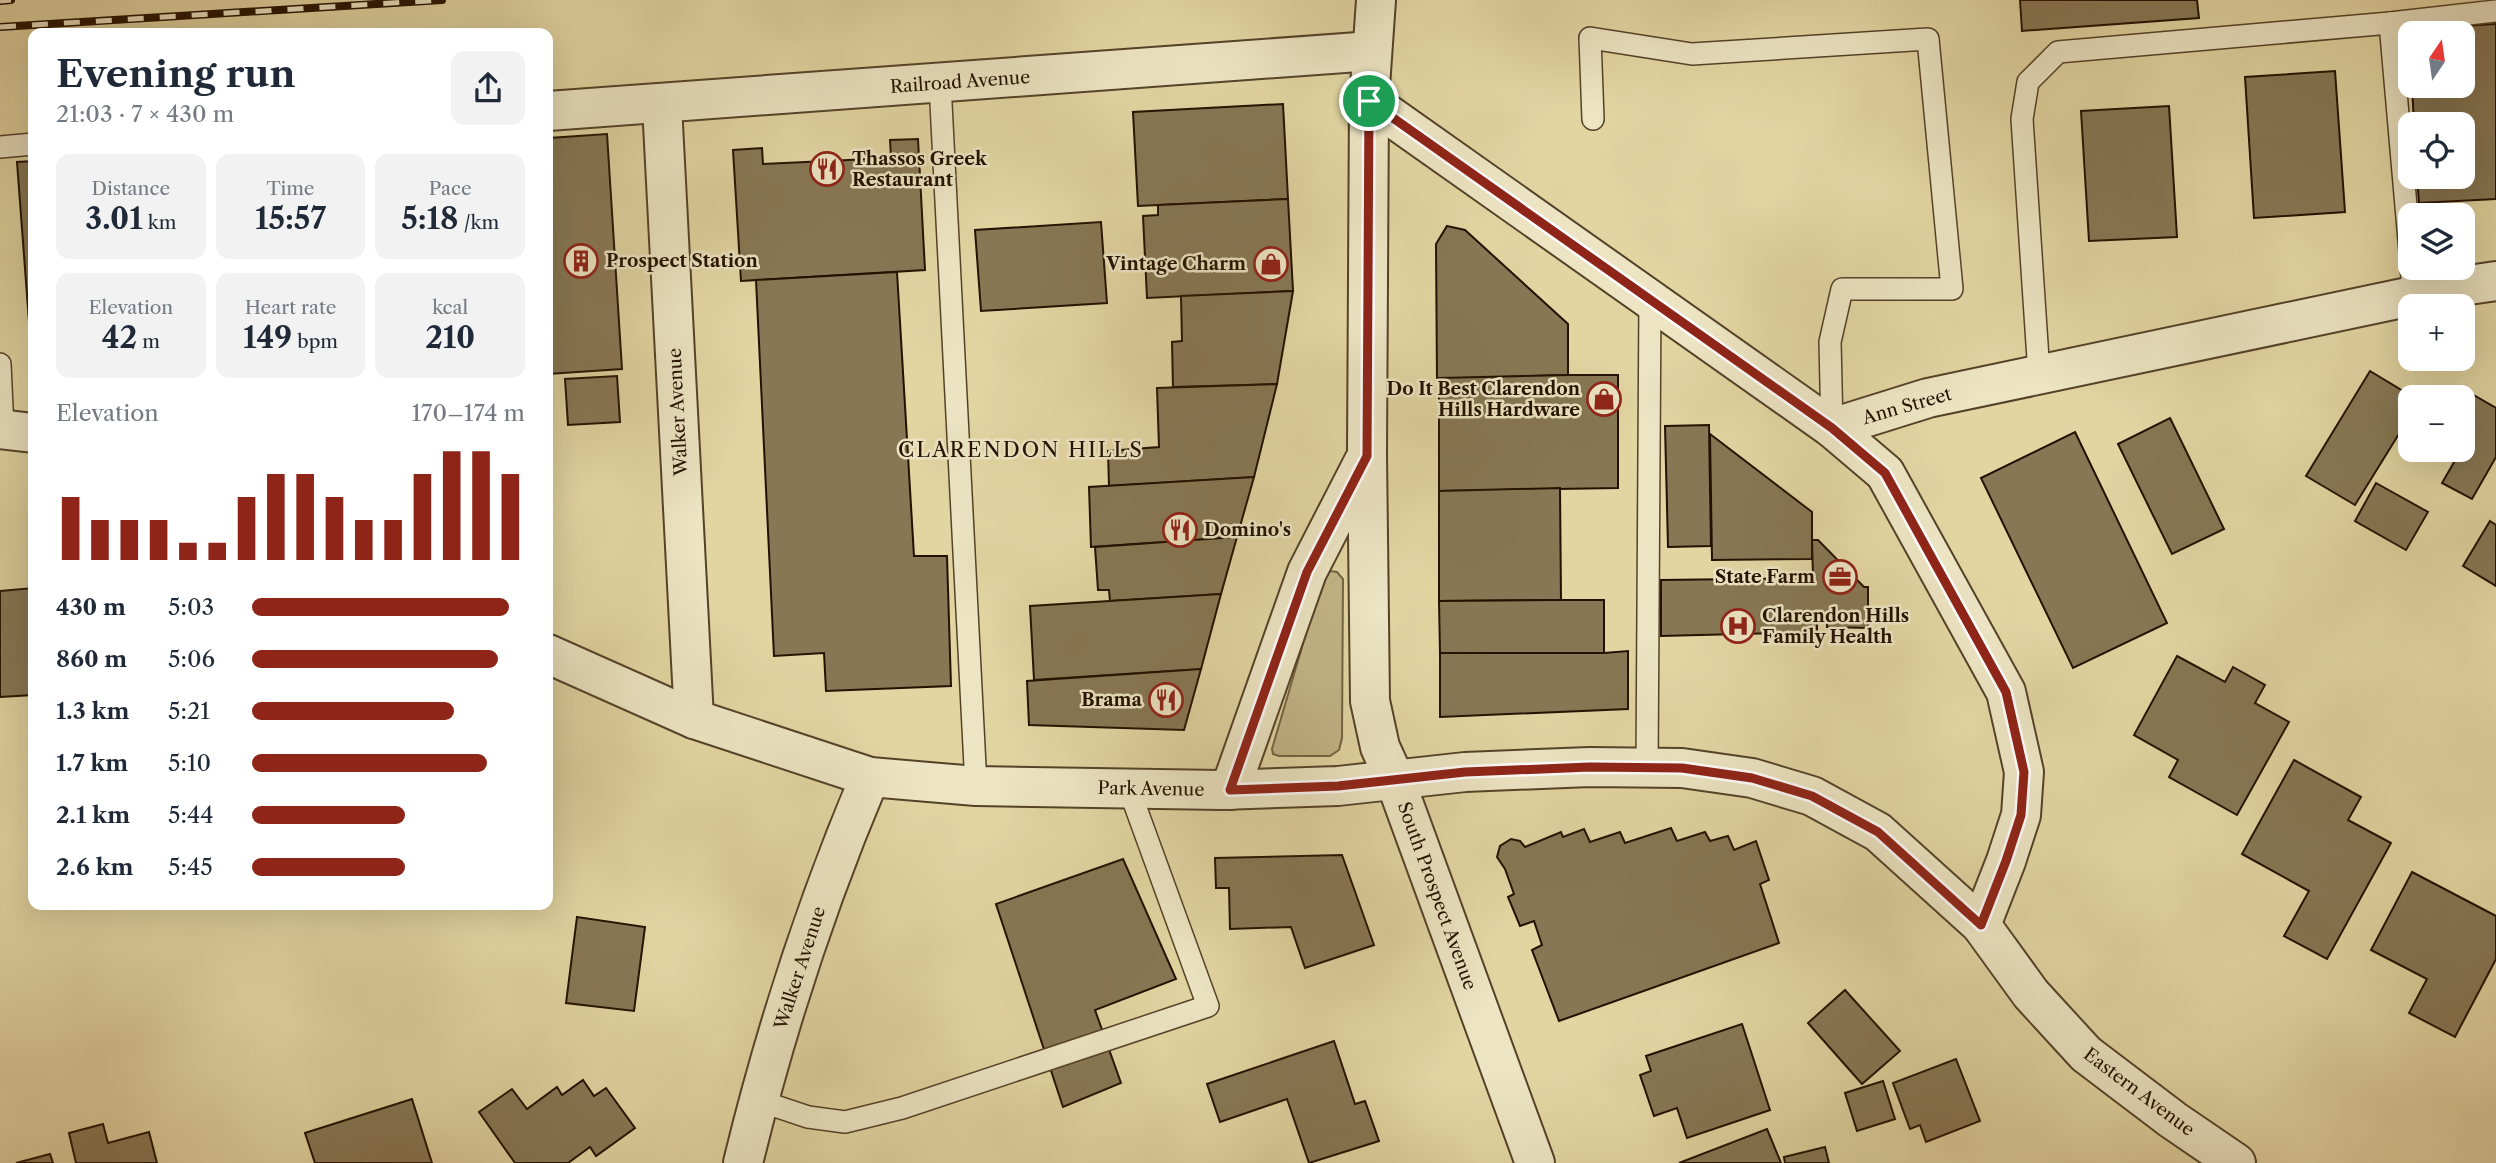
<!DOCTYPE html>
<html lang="en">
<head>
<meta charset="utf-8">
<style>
  :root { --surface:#fff; --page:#f2f2f3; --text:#1f2937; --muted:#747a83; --accent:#8f2418 }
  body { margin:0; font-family:"Libre Caslon Text",serif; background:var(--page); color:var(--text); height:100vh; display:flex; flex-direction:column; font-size:26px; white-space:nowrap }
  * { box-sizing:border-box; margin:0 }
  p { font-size:23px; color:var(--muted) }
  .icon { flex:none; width:38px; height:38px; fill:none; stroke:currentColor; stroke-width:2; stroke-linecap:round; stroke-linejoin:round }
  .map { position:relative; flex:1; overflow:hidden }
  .sheet { position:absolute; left:28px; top:28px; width:525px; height:882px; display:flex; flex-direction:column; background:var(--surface); border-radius:14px; box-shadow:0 7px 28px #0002 }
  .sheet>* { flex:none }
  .needle { width:46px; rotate:13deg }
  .tools { position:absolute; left:2398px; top:21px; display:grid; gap:14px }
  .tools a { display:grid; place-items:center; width:77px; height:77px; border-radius:14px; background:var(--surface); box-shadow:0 7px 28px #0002; font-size:35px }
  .pin { position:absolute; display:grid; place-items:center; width:60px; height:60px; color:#fff; margin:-30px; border:4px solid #fff; border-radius:50%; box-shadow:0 2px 7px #0007 }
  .round { display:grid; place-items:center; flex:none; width:74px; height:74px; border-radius:14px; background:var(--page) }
  .overview { display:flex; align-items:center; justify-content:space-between; height:119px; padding:0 28px }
  h1 { font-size:38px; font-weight:800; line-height:52px }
  .figures { display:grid; grid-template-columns:repeat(3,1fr); gap:10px; height:119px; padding:7px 28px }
  .figures div { display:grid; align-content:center; border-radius:14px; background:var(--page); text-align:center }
  .figures b { font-size:30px; font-weight:800 }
  .figures small { font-size:19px; font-weight:400 }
  .figures p { font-size:19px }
  .chart { height:196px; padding:14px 28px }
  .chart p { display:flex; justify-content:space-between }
  .chart svg { width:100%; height:126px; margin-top:7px; stroke:var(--accent); stroke-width:6 }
  ul { padding:0 28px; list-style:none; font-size:23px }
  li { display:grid; grid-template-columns:112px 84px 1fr; align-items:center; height:52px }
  li i { height:18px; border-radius:9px; background:var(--accent) }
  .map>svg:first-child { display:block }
  .green { fill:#c2b486; stroke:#736243; stroke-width:2 }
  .building { fill:#877754; stroke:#241100; stroke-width:2 }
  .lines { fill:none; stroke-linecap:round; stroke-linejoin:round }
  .lane-casing { stroke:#544228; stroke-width:24 }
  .street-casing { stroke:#544228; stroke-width:42 }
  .lane { stroke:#ece4c3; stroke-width:21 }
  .street { stroke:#ece4c3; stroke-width:38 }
  .rail-casing { stroke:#241100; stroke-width:8 }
  .rail { stroke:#ece4c3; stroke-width:5; stroke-dasharray:16; stroke-linecap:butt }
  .route-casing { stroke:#fff; stroke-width:14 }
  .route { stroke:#8f2418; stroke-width:9 }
  .labels { text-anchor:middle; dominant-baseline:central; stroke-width:5; stroke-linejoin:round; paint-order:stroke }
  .street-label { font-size:18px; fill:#241100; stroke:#ece4c3 }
  .poi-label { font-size:18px; font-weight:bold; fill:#241100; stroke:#ece4c3; text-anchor:start }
  .quarter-label { font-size:21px; letter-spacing:2px; fill:#241100; stroke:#ece4c3 }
</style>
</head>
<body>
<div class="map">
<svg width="2496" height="1163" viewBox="0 0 2496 1163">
  <rect width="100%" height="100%" fill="#e2d5a2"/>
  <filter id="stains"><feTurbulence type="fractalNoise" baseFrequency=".00286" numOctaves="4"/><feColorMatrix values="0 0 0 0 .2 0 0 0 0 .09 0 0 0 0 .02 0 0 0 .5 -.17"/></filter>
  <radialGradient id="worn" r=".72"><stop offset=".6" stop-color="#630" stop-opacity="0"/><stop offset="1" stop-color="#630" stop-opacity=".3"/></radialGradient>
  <polygon class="green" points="1330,571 1337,572 1343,579 1342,738 1339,750 1330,756 1279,756 1273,754 1272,749 1322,579"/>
  <g class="building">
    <polygon points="2020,0 2197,0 2199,18 2022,31"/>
    <polygon points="2496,24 2496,199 2419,203 2417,177 2462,177 2462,124 2414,124 2412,86 2462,86 2462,33 2410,33 2410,48 2409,29"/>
    <polygon points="2335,71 2345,212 2254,218 2245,77"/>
    <polygon points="1283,104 1288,199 1138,206 1133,112"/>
    <polygon points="2169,106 2177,237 2089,241 2081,111"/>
    <polygon points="607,134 622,369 548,374 549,138"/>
    <polygon points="918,139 925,270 741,281 733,150 762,148 763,164 891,158 890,140"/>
    <polygon points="33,161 33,322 29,322 17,162"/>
    <polygon points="1288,199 1293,291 1147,298 1143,216 1158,215 1158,205"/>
    <polygon points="1101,222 1107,303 981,311 975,230"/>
    <polygon points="1447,226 1465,230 1568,324 1568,375 1437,379 1436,244"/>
    <polygon points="897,272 914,556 947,556 951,686 826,691 824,653 774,656 756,280"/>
    <polygon points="1293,291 1277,384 1173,387 1172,342 1182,341 1181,296"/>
    <polygon points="2370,371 2413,397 2410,397 2410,416 2355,505 2306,476"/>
    <polygon points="1568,375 1618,375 1618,488 1439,491 1439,378"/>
    <polygon points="617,376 620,422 568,425 565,379"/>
    <polygon points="1277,384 1254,477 1109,486 1108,451 1159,447 1157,388"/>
    <polygon points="2458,386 2496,408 2496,457 2472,499 2442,483 2457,457 2445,450 2462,450 2462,397 2451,397"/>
    <polygon points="2170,418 2224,529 2172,554 2118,444"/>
    <polygon points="1709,425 1711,546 1668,547 1665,426"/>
    <polygon points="2075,432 2167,623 2073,668 1981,478"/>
    <polygon points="1710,434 1812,512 1812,559 1712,560"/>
    <polygon points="1254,477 1237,537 1091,547 1089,487"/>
    <polygon points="2376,483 2428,512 2406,550 2355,521"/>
    <polygon points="1560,488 1561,600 1439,601 1439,491"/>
    <polygon points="2490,521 2496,525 2496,586 2463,566"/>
    <polygon points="1237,537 1221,594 1110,601 1109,590 1098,590 1095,547"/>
    <polygon points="1812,540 1818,540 1864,587 1868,587 1868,628 1827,627 1827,621 1817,621 1817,632 1661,636 1661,580 1813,578"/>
    <polygon points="33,588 33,695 0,697 0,591"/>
    <polygon points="1221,594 1201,669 1034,680 1030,606"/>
    <polygon points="1561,600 1604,600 1604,653 1440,653 1439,601"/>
    <polygon points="1628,651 1628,709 1440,717 1440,653 1604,653"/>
    <polygon points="2177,656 2225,682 2233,667 2265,685 2255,703 2289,722 2237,815 2169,777 2178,760 2134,735"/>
    <polygon points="1201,669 1184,730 1029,725 1027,681"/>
    <polygon points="2294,760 2361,797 2348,820 2391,843 2327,959 2284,936 2309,891 2242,854"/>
    <polygon points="1671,828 1677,841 1705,832 1710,841 1728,836 1734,850 1756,841 1769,880 1760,884 1779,943 1559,1021 1532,950 1542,945 1534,921 1520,926 1508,897 1514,894 1505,869 1497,857 1500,846 1511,839 1520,841 1525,847 1561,832 1563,837 1584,829 1590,842 1620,832 1625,843"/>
    <polygon points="1342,855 1374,945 1305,968 1291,927 1230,929 1229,888 1216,888 1215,858"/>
    <polygon points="1123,859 1176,979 1095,1010 1121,1083 1063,1107 996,904"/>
    <polygon points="2412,872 2496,916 2496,959 2455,1037 2409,1013 2427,979 2371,950"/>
    <polygon points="577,917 645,927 634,1011 566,1003"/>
    <polygon points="1845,990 1900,1051 1862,1084 1808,1023"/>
    <polygon points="1742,1024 1770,1110 1687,1138 1677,1108 1654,1116 1640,1075 1651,1071 1646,1056"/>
    <polygon points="1334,1041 1355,1104 1365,1101 1379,1141 1309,1163 1287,1099 1220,1122 1207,1084"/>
    <polygon points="1956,1059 1980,1121 1926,1142 1920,1125 1910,1129 1893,1083"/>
    <polygon points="583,1080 594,1096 606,1088 635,1128 596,1156 590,1147 568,1163 515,1163 479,1112 512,1089 527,1109 557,1087 562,1095"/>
    <polygon points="1883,1081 1895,1119 1857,1131 1845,1093"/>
    <polygon points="412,1099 432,1163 315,1163 305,1133"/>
    <polygon points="103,1124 108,1143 149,1132 157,1163 76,1163 69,1133"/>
    <polygon points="1767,1129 1781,1163 1679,1163"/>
    <polygon points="1825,1147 1829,1163 1785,1163 1784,1157"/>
    <polygon points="50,1154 53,1163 16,1163"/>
  </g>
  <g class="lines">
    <g class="lane-casing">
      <g id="lane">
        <polyline points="2390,23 2496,11"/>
        <polyline points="940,84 976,786"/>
        <polyline points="1593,119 1590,38 1692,54 1928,39 1952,289 1842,289 1830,342 1832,428"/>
        <polyline points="0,147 33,144"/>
        <polyline points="2411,268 2414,296"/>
        <polyline points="0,364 3,429"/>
        <polyline points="2039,374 2022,119 2028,82 2058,52 2390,23 2410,252"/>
        <polyline points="1647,767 1650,298"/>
        <polyline points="760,1101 808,1117 845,1122 902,1108 1208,1006 1129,789"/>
      </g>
    </g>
    <g class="street-casing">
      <g id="street">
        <polyline points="1376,0 1369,101 1367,454 1370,701 1380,747 1395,780 1535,1163"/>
        <polyline points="1369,101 1832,428 1885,473 2006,692 2024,772 2021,815 2006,861 1981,925 2031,994 2086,1054 2173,1120 2236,1163"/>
        <polyline points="662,105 694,719"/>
        <polyline points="548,111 1372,51"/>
        <polyline points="1832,428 1928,398 2455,287 2496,281"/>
        <polyline points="0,429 33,433"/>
        <polyline points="548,654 694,719 870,777 976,786 1221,790 1338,786 1465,772 1590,767 1682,768 1752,778 1812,796 1878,832 1981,925"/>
        <polyline points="1230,790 1307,572 1364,461"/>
        <path d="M743 1163C775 1031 817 902 870 777"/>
      </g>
    </g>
    <use href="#lane" class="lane"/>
    <use href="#street" class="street"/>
    <g class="rail-casing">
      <g id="rail">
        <polyline points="0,1 11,0"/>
        <polyline points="0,27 442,0"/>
      </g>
    </g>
    <use href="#rail" class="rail"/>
  </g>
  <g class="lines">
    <g class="route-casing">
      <polygon id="route" points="1369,101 1832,428 1885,473 2006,692 2024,772 2021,815 2006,861 1981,925 1878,832 1812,796 1752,778 1682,768 1590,767 1465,772 1338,786 1230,790 1307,572 1367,456"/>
    </g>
    <use href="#route" class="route"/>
  </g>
  <defs>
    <g id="restaurant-ring" transform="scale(1.75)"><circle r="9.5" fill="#ece4c3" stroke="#8f2418" stroke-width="1.5"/><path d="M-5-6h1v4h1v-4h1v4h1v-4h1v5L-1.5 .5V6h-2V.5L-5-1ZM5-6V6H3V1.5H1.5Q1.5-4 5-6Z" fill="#8f2418"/></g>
    <g id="building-ring" transform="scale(1.75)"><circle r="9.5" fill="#ece4c3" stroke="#8f2418" stroke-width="1.5"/><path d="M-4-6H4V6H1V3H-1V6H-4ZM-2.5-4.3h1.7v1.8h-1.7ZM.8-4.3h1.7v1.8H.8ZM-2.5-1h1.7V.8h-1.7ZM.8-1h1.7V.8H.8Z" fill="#8f2418"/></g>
    <g id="shop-ring" transform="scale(1.75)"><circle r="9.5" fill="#ece4c3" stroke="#8f2418" stroke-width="1.5"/><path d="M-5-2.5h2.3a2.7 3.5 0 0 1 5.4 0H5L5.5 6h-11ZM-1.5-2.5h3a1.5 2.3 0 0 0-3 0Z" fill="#8f2418"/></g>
    <g id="office-ring" transform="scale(1.75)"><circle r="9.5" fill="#ece4c3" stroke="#8f2418" stroke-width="1.5"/><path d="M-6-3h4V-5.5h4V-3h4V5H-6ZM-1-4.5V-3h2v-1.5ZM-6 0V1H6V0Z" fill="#8f2418"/></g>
    <g id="hospital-ring" transform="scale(1.75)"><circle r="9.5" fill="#ece4c3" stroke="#8f2418" stroke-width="1.5"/><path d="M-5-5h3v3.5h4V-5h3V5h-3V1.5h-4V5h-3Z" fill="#8f2418"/></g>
  </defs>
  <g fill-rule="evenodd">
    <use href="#restaurant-ring" x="827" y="169"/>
    <use href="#building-ring" x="581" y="261"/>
    <use href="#shop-ring" x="1271" y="264"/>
    <use href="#shop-ring" x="1604" y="399"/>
    <use href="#restaurant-ring" x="1180" y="530"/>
    <use href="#office-ring" x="1840" y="577"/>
    <use href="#hospital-ring" x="1738" y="626"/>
    <use href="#restaurant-ring" x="1166" y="700"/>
  </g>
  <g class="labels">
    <g class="street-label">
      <text transform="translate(960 82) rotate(-4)">Railroad Avenue</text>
      <text transform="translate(1907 406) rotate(-16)">Ann Street</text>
      <text transform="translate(678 412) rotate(-93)">Walker Avenue</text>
      <text transform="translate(1151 789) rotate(1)">Park Avenue</text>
      <text transform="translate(1437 896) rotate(70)">South Prospect Avenue</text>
      <text transform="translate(800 968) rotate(-72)">Walker Avenue</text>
      <text transform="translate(2139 1092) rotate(37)">Eastern Avenue</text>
    </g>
    <g class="poi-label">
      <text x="852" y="159">Thassos Greek<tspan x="852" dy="21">Restaurant</tspan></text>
      <text x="606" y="261">Prospect Station</text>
      <text x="1246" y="264" text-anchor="end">Vintage Charm</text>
      <text x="1580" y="389" text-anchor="end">Do It Best Clarendon<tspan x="1580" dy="21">Hills Hardware</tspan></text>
      <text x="1204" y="530">Domino's</text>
      <text x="1815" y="577" text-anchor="end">State Farm</text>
      <text x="1762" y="616">Clarendon Hills<tspan x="1762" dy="21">Family Health</tspan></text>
      <text x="1142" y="700" text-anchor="end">Brama</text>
    </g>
    <g class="quarter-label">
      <text x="1021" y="449">CLARENDON HILLS</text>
    </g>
  </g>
  <rect width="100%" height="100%" filter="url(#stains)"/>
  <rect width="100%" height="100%" fill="url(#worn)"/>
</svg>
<div class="tools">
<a><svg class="needle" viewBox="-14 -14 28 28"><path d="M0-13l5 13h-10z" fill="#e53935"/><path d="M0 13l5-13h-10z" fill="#747a83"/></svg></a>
<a><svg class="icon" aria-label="locate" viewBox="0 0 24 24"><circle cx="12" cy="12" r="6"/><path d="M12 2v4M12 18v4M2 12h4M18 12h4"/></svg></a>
<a><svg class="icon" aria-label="layers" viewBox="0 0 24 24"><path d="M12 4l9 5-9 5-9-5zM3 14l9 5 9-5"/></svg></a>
<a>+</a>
<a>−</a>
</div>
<div class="pin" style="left:1369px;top:101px;background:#1e9e55"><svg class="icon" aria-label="arrive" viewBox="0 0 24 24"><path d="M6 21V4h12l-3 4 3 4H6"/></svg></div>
<section class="sheet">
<div class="overview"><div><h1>Evening run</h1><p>21:03 · 7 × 430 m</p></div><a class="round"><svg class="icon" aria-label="share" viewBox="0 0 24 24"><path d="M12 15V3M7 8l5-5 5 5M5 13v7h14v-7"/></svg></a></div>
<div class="figures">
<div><p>Distance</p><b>3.01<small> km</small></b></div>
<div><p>Time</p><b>15:57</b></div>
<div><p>Pace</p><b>5:18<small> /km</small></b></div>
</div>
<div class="figures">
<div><p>Elevation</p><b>42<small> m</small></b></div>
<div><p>Heart rate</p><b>149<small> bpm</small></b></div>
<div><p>kcal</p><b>210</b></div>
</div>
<div class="chart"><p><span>Elevation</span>170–174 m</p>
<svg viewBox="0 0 160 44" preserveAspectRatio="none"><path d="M5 44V22M15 44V30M25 44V30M35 44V30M45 44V38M55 44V38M65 44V22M75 44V14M85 44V14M95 44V22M105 44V30M115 44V30M125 44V14M135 44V6M145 44V6M155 44V14"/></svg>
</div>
<ul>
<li><b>430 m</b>5:03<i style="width:94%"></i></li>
<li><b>860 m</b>5:06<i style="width:90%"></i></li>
<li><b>1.3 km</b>5:21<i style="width:74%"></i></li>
<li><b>1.7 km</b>5:10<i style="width:86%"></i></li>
<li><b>2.1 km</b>5:44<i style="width:56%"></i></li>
<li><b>2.6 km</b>5:45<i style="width:56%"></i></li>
</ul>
</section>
</div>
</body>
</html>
